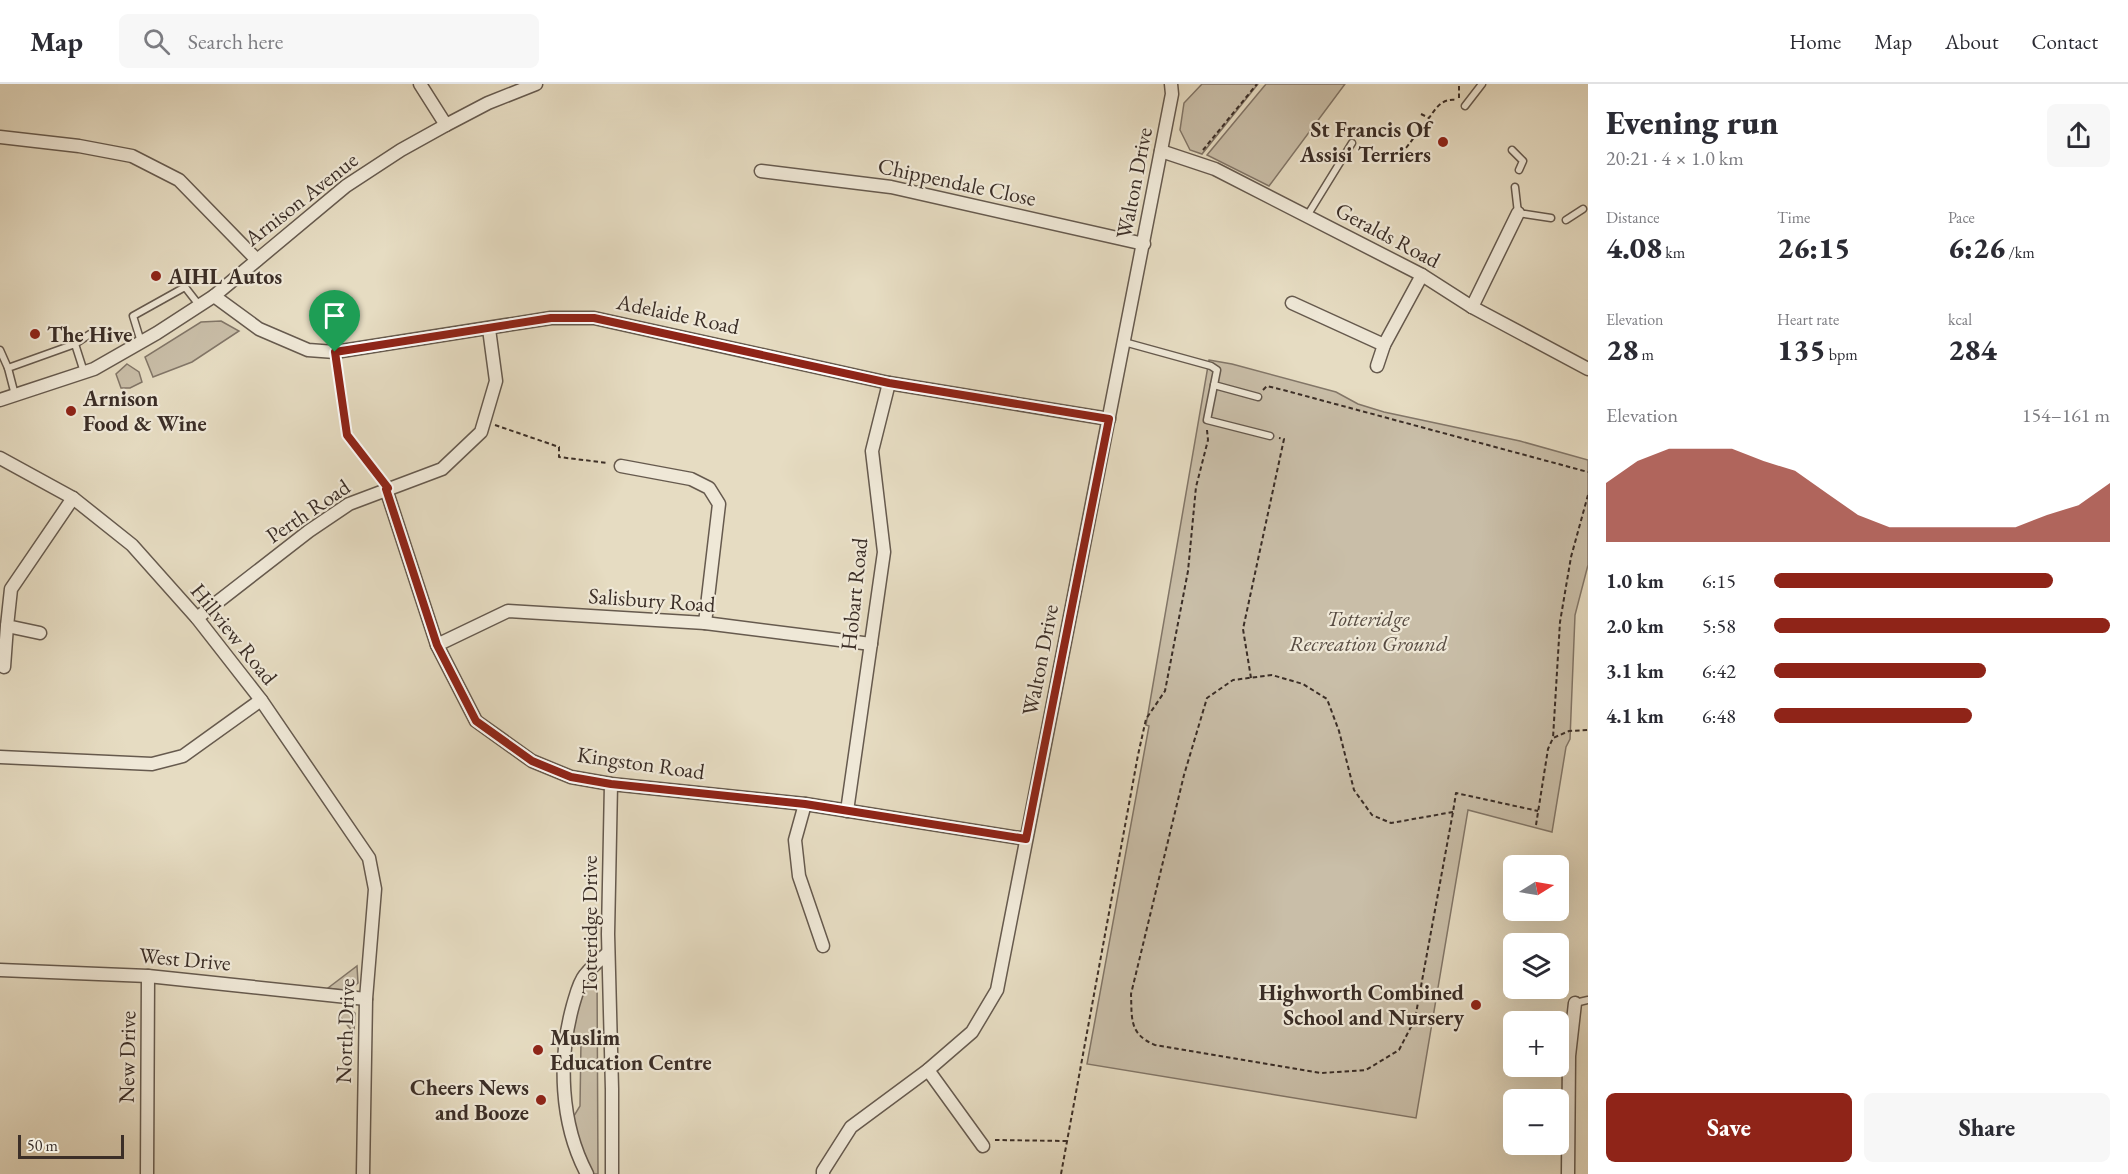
<!DOCTYPE html>
<html lang="en">
<head>
<meta charset="utf-8">
<style>
  :root { --surface:#fff; --page:#f7f7f7; --text:#2b2b33; --muted:#7c7c81; --line:#e1e1e2; --accent:#8f2418 }
  body { margin:0; font-family:"EB Garamond",serif; background:var(--page); color:var(--text); height:100vh; display:flex; flex-direction:column; font-size:22px; white-space:nowrap }
  * { box-sizing:border-box; margin:0 }
  p { font-size:20px; color:var(--muted) }
  .icon { flex:none; width:33px; height:33px; fill:none; stroke:currentColor; stroke-width:2; stroke-linecap:round; stroke-linejoin:round }
  .map { position:relative; flex:1; overflow:hidden }
  .side { display:flex; flex-direction:column; background:var(--surface); width:540px }
  .side>* { flex:none }
  .needle { width:39px; rotate:79deg }
  .controls { position:absolute; left:1503px; top:771px; display:grid; gap:12px }
  .controls a { display:grid; place-items:center; width:66px; height:66px; border-radius:9px; background:var(--surface); box-shadow:0 6px 24px #0002; font-size:30px }
  .scale { position:absolute; left:18px; bottom:15px; width:106px; box-sizing:border-box; padding-left:6px; border:3px solid #3b2e27; border-top:0; font-size:16px; line-height:21px; white-space:nowrap; color:#3b2e27; -webkit-text-stroke:4px #efe8d7; paint-order:stroke }
  .pin { position:absolute; display:grid; place-items:center; width:51px; height:51px; color:#fff; margin:-62px -26px; border-radius:50% 50% 50% 0; rotate:-45deg; box-shadow:0 0 6px #0007 }
  .pin .icon { rotate:45deg }
  .round { display:grid; place-items:center; flex:none; width:63px; height:63px; border-radius:9px; background:var(--page) }
  .overview { display:flex; align-items:center; justify-content:space-between; height:102px; padding:0 18px }
  h1 { font-size:33px; font-weight:800; line-height:45px }
  .stats { display:grid; grid-template-columns:repeat(3,1fr); gap:9px; height:102px; padding:6px 18px }
  .stats div { display:grid; align-content:center }
  .stats b { font-size:30px; font-weight:800 }
  .stats small { font-size:16px; font-weight:400 }
  .stats p { font-size:16px }
  .chart { height:168px; padding:12px 18px }
  .chart p { display:flex; justify-content:space-between }
  .chart svg { width:100%; height:108px; margin-top:6px; fill:var(--accent); opacity:.7 }
  .action { display:flex; gap:12px; margin-top:auto; padding:12px 18px }
  .action a { flex:1; height:69px; border-radius:9px; background:var(--accent); color:#fff; font-size:24px; font-weight:800; line-height:69px; text-align:center }
  .action a+a { background:var(--page); color:var(--text) }
  ul { padding:0 18px; list-style:none; font-size:20px }
  li { display:grid; grid-template-columns:96px 72px 1fr; align-items:center; height:45px }
  li i { height:15px; border-radius:8px; background:var(--accent) }
  header { display:flex; align-items:center; gap:36px; box-sizing:border-box; height:84px; padding:0 30px; background:var(--surface); border-bottom:2px solid var(--line) }
  header strong { font-size:28px }
  nav { display:flex; gap:33px; margin-inline-start:auto; font-size:21px }
  .search { width:420px; height:54px; background:var(--page); display:flex; align-items:center; gap:15px; box-sizing:border-box; padding:0 21px; border-radius:9px; color:var(--muted); font-size:22px }
  main { display:flex; flex:1; min-height:0 }
  .map>svg:first-child { display:block }
  .green { fill:#c9bea8; stroke:#827668; stroke-width:1.5 }
  .lines { fill:none; stroke-linecap:round; stroke-linejoin:round }
  .lane-casing { stroke:#665a4e; stroke-width:9 }
  .street-casing { stroke:#665a4e; stroke-width:15 }
  .path { stroke:#3b2e27; stroke-width:2; stroke-dasharray:4.5 3; stroke-linecap:butt }
  .lane { stroke:#efe8d7; stroke-width:6 }
  .street { stroke:#efe8d7; stroke-width:12 }
  .route-casing { stroke:#fff; stroke-width:12 }
  .route { stroke:#8f2418; stroke-width:8 }
  .poi-dot { fill:#8f2418; stroke:#efe8d7; stroke-width:2 }
  .labels { text-anchor:middle; dominant-baseline:central; stroke-width:4.5; stroke-linejoin:round; paint-order:stroke }
  .poi-label { font-size:22px; font-weight:bold; fill:#3b2e27; stroke:#efe8d7; text-anchor:start }
  .street-label { font-size:22px; fill:#3b2e27; stroke:#efe8d7 }
  .park-label { font-size:22px; font-style:italic; fill:#574b41; stroke:#efe8d7 }
</style>
</head>
<body>
<header>
<strong>Map</strong>
<div class="search"><svg class="icon" aria-label="search" viewBox="0 0 24 24"><circle cx="10" cy="10" r="6"/><path d="M15 15l6 6"/></svg>Search here</div>
<nav><a>Home</a><a>Map</a><a>About</a><a>Contact</a></nav>
</header>
<main>
<div class="map">
<svg width="1588" height="1090" viewBox="0 0 1588 1090">
  <rect width="100%" height="100%" fill="#e6dcc2"/>
  <filter id="stains"><feTurbulence type="fractalNoise" baseFrequency=".00333" numOctaves="4"/><feColorMatrix values="0 0 0 0 .2 0 0 0 0 .09 0 0 0 0 .02 0 0 0 .5 -.17"/></filter>
  <radialGradient id="worn" r=".72"><stop offset=".6" stop-color="#630" stop-opacity="0"/><stop offset="1" stop-color="#630" stop-opacity=".3"/></radialGradient>
  <g class="green">
    <polygon points="1202,0 1258,0 1202,70 1190,66 1180,46 1184,19"/>
    <polygon points="1266,0 1345,0 1269,102 1207,71"/>
    <polygon points="221,237 239,247 192,278 153,293 145,273 201,238"/>
    <polygon points="1209,276 1232,280 1336,308 1358,320 1384,328 1520,357 1588,376 1588,481 1575,531 1570,655 1566,663 1552,748 1468,726 1416,1034 1087,980 1149,642 1146,641"/>
    <polygon points="127,280 139,288 142,298 130,304 121,304 116,290"/>
    <path d="M357 882 358 899C349 908 341 906 328 904Z"/>
    <polygon points="591,886 597,887 598,1090 587,1090 572,1035 580,1022 581,957 574,953 572,947 587,889"/>
    <polygon points="347,923 355,929 354,949 338,930"/>
  </g>
  <g class="lines">
    <g class="lane-casing">
      <g id="lane">
        <polyline points="1465,22 1482,0"/>
        <polyline points="1512,66 1523,77 1519,86"/>
        <polyline points="1515,103 1518,129 1551,134"/>
        <polyline points="1307,132 1352,59"/>
        <polyline points="1566,136 1583,125"/>
        <polyline points="141,258 133,232 185,203 199,221"/>
        <polyline points="1124,258 1211,282 1217,286 1207,336 1270,352"/>
        <polyline points="75,260 90,250"/>
        <polyline points="0,266 8,284"/>
        <polyline points="1214,301 1258,313"/>
        <polyline points="15,311 8,284 75,260 84,288"/>
        <polyline points="1575,919 1588,916"/>
      </g>
    </g>
    <g class="street-casing">
      <g id="street">
        <polyline points="420,0 446,41"/>
        <polyline points="0,53 79,62 132,72 179,96 257,176"/>
        <polyline points="1161,67 1215,85 1422,191 1472,223 1588,285"/>
        <polyline points="761,87 891,103 1144,160"/>
        <polyline points="214,212 259,245 308,266 335,268 551,234 594,234 889,299 1109,335"/>
        <polyline points="1292,219 1384,261"/>
        <polyline points="1472,223 1518,129"/>
        <polyline points="1377,282 1384,261 1422,191"/>
        <polyline points="0,316 94,285 157,249 214,212 346,102 401,66 446,41 488,19 536,0"/>
        <polyline points="0,374 73,414 132,461 197,534 261,616 369,774 375,805 366,915 363,1090"/>
        <polyline points="621,382 691,395 709,404 719,420 705,539"/>
        <polyline points="386,405 437,561 476,637 532,677 571,693 611,700 805,720 1026,755"/>
        <polyline points="197,534 309,447 349,420 442,385 481,348 496,297 489,245"/>
        <polyline points="40,549 7,542 11,505 73,414"/>
        <polyline points="437,561 508,527 705,539 871,560"/>
        <polyline points="4,583 7,542"/>
        <polyline points="0,673 152,680 183,672 261,616"/>
        <polyline points="611,700 608,850 612,1005 612,1090"/>
        <polyline points="805,720 795,756 799,792 823,862"/>
        <polyline points="847,727 884,468 872,367 889,299"/>
        <polyline points="0,886 148,892 366,915"/>
        <polyline points="928,986 983,1062"/>
        <polyline points="147,1090 148,892"/>
        <path d="M587 1090C560 1039 558 975 573 921 576 911 579 898 585 891 592 882 600 876 608 869"/>
        <polyline points="823,1090 823,1087 851,1043 928,986 972,948 997,906 1172,10 1171,0"/>
        <polyline points="1568,1090 1569,972 1575,919"/>
      </g>
    </g>
    <g class="path">
      <polyline points="1459,14 1459,0"/>
      <path d="M1421 30 1429 34C1436 24 1442 14 1456 16"/>
      <polyline points="1406,64 1429,34"/>
      <polyline points="1203,66 1257,0"/>
      <polyline points="336,280 347,351 380,394"/>
      <polyline points="1263,306 1267,302 1287,307 1588,388"/>
      <polyline points="495,341 559,363 559,373 608,379"/>
      <polyline points="1588,411 1571,473 1560,538 1553,654 1569,647 1588,646"/>
      <polyline points="1251,594 1243,545 1284,355 1279,354"/>
      <path d="M1453 728 1391 739 1372 731 1354 706 1339 647 1327 615 1303 600 1272 591 1233 596 1207 614 1184 691 1131 910C1132 935 1129 950 1155 961L1321 989 1366 986 1399 966 1415 935 1453 728 1456 709 1538 727"/>
      <polyline points="1536,741 1548,665 1553,654"/>
      <polyline points="995,1056 1067,1057"/>
      <polyline points="1061,1090 1138,671 1146,635 1165,607 1188,487 1196,403 1208,356 1207,346"/>
    </g>
    <use href="#lane" class="lane"/>
    <use href="#street" class="street"/>
  </g>
  <g class="lines">
    <g class="route-casing">
      <polygon id="route" points="551,234 594,234 889,299 1109,335 1026,755 805,720 611,700 571,693 532,677 476,637 437,561 386,405 388,404 347,351 335,268"/>
    </g>
    <use href="#route" class="route"/>
  </g>
  <g class="poi-dot">
    <circle cx="1443" cy="58" r="6"/>
    <circle cx="156" cy="192" r="6"/>
    <circle cx="35" cy="250" r="6"/>
    <circle cx="71" cy="327" r="6"/>
    <circle cx="1476" cy="921" r="6"/>
    <circle cx="538" cy="966" r="6"/>
    <circle cx="541" cy="1016" r="6"/>
  </g>
  <g class="labels">
    <g class="poi-label">
      <text x="1431" y="45" text-anchor="end">St Francis Of<tspan x="1431" dy="25">Assisi Terriers</tspan></text>
      <text x="168" y="192">AIHL Autos</text>
      <text x="47" y="250">The Hive</text>
      <text x="83" y="314">Arnison<tspan x="83" dy="25">Food &amp; Wine</tspan></text>
      <text x="1464" y="908" text-anchor="end">Highworth Combined<tspan x="1464" dy="25">School and Nursery</tspan></text>
      <text x="550" y="953">Muslim<tspan x="550" dy="25">Education Centre</tspan></text>
      <text x="529" y="1003" text-anchor="end">Cheers News<tspan x="529" dy="25">and Booze</tspan></text>
    </g>
    <g class="street-label">
      <text transform="translate(957 98) rotate(12)">Chippendale Close</text>
      <text transform="translate(1134 99) rotate(-79)">Walton Drive</text>
      <text transform="translate(301 115) rotate(-38)">Arnison Avenue</text>
      <text transform="translate(1388 151) rotate(28)">Geralds Road</text>
      <text transform="translate(678 230) rotate(12)">Adelaide Road</text>
      <text transform="translate(308 427) rotate(-34)">Perth Road</text>
      <text transform="translate(854 510) rotate(-84)">Hobart Road</text>
      <text transform="translate(652 516) rotate(4)">Salisbury Road</text>
      <text transform="translate(234 550) rotate(51)">Hillview Road</text>
      <text transform="translate(1040 576) rotate(-79)">Walton Drive</text>
      <text transform="translate(641 679) rotate(8)">Kingston Road</text>
      <text transform="translate(589 841) rotate(-90)">Totteridge Drive</text>
      <text transform="translate(185 875) rotate(5)">West Drive</text>
      <text transform="translate(345 947) rotate(-88)">North Drive</text>
      <text transform="translate(127 973) rotate(-89)">New Drive</text>
    </g>
    <g class="park-label">
      <text x="1368" y="534">Totteridge<tspan x="1368" dy="25">Recreation Ground</tspan></text>
    </g>
  </g>
  <rect width="100%" height="100%" filter="url(#stains)"/>
  <rect width="100%" height="100%" fill="url(#worn)"/>
</svg>
<div class="controls">
<a><svg class="needle" viewBox="-14 -14 28 28"><path d="M0-13l5 13h-10z" fill="#e53935"/><path d="M0 13l5-13h-10z" fill="#7c7c81"/></svg></a>
<a><svg class="icon" aria-label="layers" viewBox="0 0 24 24"><path d="M12 4l9 5-9 5-9-5zM3 14l9 5 9-5"/></svg></a>
<a>+</a>
<a>−</a>
</div>
<div class="scale">50 m</div>
<div class="pin" style="left:335px;top:268px;background:#1e9e55"><svg class="icon" aria-label="arrive" viewBox="0 0 24 24"><path d="M6 21V4h12l-3 4 3 4H6"/></svg></div>
</div>
<section class="side">
<div class="overview"><div><h1>Evening run</h1><p>20:21 · 4 × 1.0 km</p></div><a class="round"><svg class="icon" aria-label="share" viewBox="0 0 24 24"><path d="M12 15V3M7 8l5-5 5 5M5 13v7h14v-7"/></svg></a></div>
<div class="stats">
<div><p>Distance</p><b>4.08<small> km</small></b></div>
<div><p>Time</p><b>26:15</b></div>
<div><p>Pace</p><b>6:26<small> /km</small></b></div>
</div>
<div class="stats">
<div><p>Elevation</p><b>28<small> m</small></b></div>
<div><p>Heart rate</p><b>135<small> bpm</small></b></div>
<div><p>kcal</p><b>284</b></div>
</div>
<div class="chart"><p><span>Elevation</span>154–161 m</p>
<svg viewBox="0 0 160 44" preserveAspectRatio="none"><path d="M0 44V20L10 11L20 6L30 6L40 6L50 11L60 15L70 24L80 33L90 38L100 38L110 38L120 38L130 38L140 33L150 29L160 20V44z"/></svg>
</div>
<ul>
<li><b>1.0 km</b>6:15<i style="width:83%"></i></li>
<li><b>2.0 km</b>5:58<i style="width:100%"></i></li>
<li><b>3.1 km</b>6:42<i style="width:63%"></i></li>
<li><b>4.1 km</b>6:48<i style="width:59%"></i></li>
</ul>
<div class="action"><a>Save</a><a>Share</a></div>
</section>
</main>
</body>
</html>
